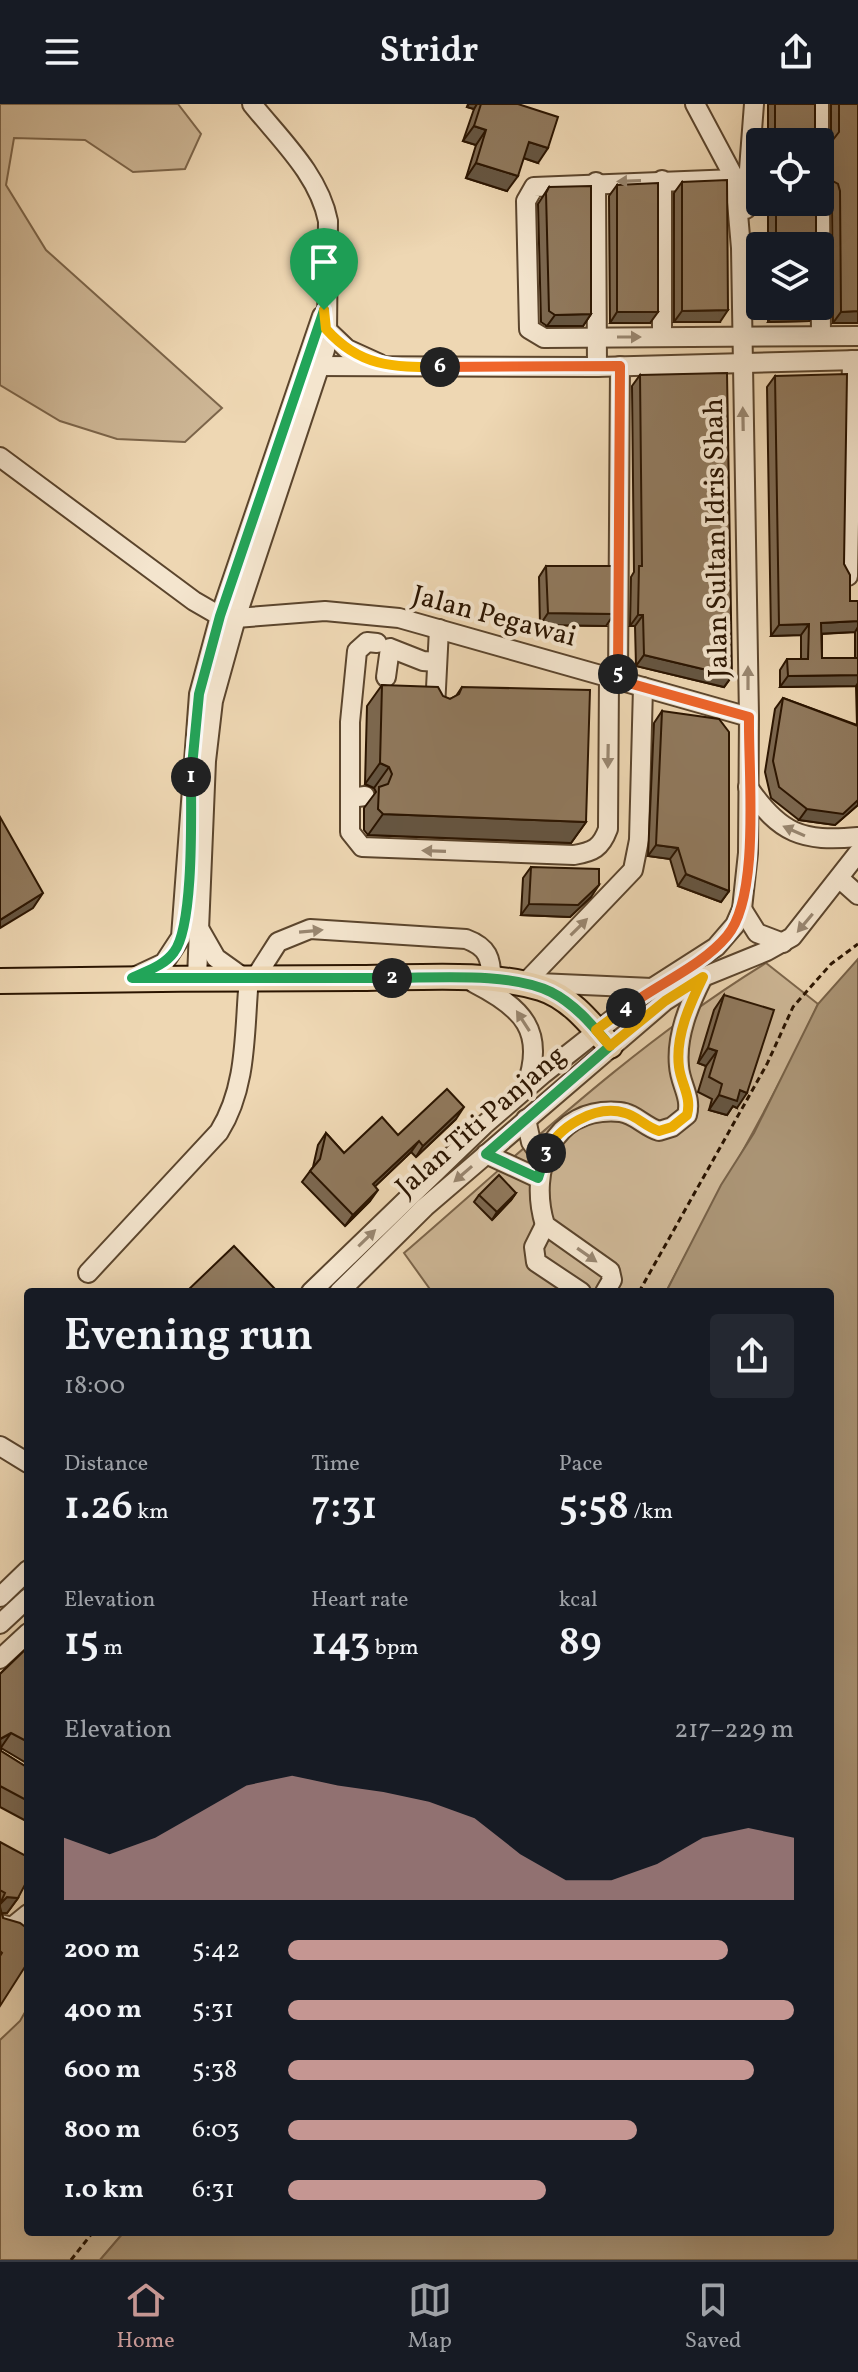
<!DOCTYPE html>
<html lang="en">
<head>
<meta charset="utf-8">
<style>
  :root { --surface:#171b24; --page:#242831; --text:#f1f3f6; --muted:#9ea1a6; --line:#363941; --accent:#c59692 }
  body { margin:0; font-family:Vollkorn,serif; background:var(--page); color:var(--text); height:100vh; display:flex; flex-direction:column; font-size:30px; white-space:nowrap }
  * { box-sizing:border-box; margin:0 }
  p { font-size:26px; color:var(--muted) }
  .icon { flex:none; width:44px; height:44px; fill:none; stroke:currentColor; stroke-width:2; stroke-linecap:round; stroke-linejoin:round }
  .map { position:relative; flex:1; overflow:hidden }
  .sheet { position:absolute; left:24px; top:1184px; width:810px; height:948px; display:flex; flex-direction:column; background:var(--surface); border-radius:8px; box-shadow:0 8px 32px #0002 }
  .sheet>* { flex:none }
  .controls { position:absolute; left:746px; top:24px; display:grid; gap:16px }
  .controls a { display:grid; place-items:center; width:88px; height:88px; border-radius:8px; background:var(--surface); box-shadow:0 8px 32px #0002; font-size:40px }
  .pin { position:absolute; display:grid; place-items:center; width:68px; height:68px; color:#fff; margin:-82px -34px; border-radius:50% 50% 50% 0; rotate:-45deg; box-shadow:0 0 8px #0007 }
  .pin .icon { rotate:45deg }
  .km { position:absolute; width:40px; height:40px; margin:-20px; border-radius:50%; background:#222; color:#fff; font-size:22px; line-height:40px; text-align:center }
  .round { display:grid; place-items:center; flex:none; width:84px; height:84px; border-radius:8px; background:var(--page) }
  .headline { display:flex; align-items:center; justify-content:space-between; height:136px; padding:0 40px }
  h1 { font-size:44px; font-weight:600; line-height:60px }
  .stats { display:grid; grid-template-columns:repeat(3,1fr); gap:12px; height:136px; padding:8px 40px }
  .stats div { display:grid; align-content:center }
  .stats b { font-size:40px; font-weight:600 }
  .stats small { font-size:22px; font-weight:400 }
  .stats p { font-size:22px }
  .chart { height:224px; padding:16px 40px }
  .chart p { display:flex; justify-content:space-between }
  .chart svg { width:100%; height:144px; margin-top:8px; fill:var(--accent); opacity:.7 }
  ul { padding:0 40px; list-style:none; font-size:26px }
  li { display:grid; grid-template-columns:128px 96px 1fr; align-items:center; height:60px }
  li i { height:20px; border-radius:10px; background:var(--accent) }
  header { display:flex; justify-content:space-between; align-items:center; height:104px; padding:0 40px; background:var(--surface); font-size:36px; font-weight:600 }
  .menu { display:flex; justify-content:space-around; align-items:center; height:112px; border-top:2px solid var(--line); background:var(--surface); font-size:22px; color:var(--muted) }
  .menu a { display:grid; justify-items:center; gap:4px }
  .menu .selected { color:var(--accent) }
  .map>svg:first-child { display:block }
  .green { fill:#cdb695; stroke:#7c654a; stroke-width:2 }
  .water { fill:#ab9576; stroke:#776147; stroke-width:2 }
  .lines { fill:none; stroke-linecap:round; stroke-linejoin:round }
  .minor-casing { stroke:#5b452d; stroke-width:22 }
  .major-casing { stroke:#2a1400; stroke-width:28 }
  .path { stroke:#2a1400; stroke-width:3; stroke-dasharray:6 4; stroke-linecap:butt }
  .minor { stroke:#f4e5ce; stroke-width:18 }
  .major { stroke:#eed7b3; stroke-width:24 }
  .wall { fill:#7c6850; stroke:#2a1400; stroke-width:2; fill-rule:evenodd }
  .shaded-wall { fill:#655541; stroke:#2a1400; stroke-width:2 }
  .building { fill:#90795d; stroke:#2a1400; stroke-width:2 }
  .oneway { fill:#998771 }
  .split-1-casing { stroke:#fff; stroke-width:16 }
  .split-2-casing { stroke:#fff; stroke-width:16 }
  .split-3-casing { stroke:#fff; stroke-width:16 }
  .split-4-casing { stroke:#fff; stroke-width:16 }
  .split-5-casing { stroke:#fff; stroke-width:16 }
  .split-6-casing { stroke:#fff; stroke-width:16 }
  .split-7-casing { stroke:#fff; stroke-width:16 }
  .split-1 { stroke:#22a559; stroke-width:10 }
  .split-2 { stroke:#22a559; stroke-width:10 }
  .split-3 { stroke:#22a559; stroke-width:10 }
  .split-4 { stroke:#f5b400; stroke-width:10 }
  .split-5 { stroke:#f0652b; stroke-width:10 }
  .split-6 { stroke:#f0652b; stroke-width:10 }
  .split-7 { stroke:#f5b400; stroke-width:10 }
  .labels { text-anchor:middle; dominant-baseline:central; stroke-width:8; stroke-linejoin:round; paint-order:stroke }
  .street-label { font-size:28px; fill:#2a1400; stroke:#f4e5ce }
</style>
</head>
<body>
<header><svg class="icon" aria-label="menu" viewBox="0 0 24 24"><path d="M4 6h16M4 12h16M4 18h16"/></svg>Stridr<svg class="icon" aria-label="share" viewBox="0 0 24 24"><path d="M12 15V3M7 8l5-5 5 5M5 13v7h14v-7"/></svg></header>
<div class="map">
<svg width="858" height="2156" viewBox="0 0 858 2156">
  <rect width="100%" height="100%" fill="#eed7b3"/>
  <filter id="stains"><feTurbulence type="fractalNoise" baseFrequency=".0025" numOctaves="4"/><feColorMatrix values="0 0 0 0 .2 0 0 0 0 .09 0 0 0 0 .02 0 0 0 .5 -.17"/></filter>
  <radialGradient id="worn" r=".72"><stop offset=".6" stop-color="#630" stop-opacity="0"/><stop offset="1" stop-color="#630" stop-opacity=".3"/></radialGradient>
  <g class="green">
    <polygon points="0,0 178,0 201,30 185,65 133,68 85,36 14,34 6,81 46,146 222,304 185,338 117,335 60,317 0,281"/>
    <path d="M766 859 818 900C773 999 716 1091 666 1188H432L404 1149C521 1048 634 940 766 859Z"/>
    <polygon points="28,1903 28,2128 124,2128 100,2156 0,2156 0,1936 20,1917"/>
  </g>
  <polygon class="water" points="858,855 858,2156 100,2156 124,2128 830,2128 830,1188 666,1188 721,1081 754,1029 818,900"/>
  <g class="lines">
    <g class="minor-casing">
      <g id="minor">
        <polyline points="819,0 819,38"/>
        <polyline points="735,75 534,83 526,97 529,225 544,234 858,232"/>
        <polyline points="596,78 597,263"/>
        <polyline points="820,98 821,232"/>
        <polyline points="746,105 754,0"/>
        <polyline points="326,225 347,245 380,260"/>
        <polyline points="662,233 662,76"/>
        <polyline points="312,262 597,263 858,256"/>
        <polyline points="0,353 194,497 220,512 236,514 325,507 399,514 749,613"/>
        <polyline points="848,472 852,256"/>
        <polyline points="386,573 390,544 423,557 437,558"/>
        <polyline points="618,576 620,262"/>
        <polyline points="435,604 439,525"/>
        <path d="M748 683C780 730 802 738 858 733"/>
        <path d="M365 692 350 694V728L362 743 574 751C593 748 601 744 608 725L609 574"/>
        <polyline points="350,694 350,618 357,547 367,538 377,539"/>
        <polyline points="840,775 858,791"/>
        <polyline points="742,805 757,829 783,839"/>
        <polyline points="200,826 216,854 244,874"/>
        <polyline points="134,873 164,859 181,833 199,590 220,512 322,212"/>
        <path d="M197 874 206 657 213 597 236 514 325 246 327 232 328 117C319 71 281 36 252 0"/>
        <path d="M255 874 278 838 310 825 466 835C488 843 491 854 492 877"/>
        <path d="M474 879C523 904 546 927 526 983"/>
        <polyline points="525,879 633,766 639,736 643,583"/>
        <polyline points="538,879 652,884"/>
        <polyline points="526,1015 531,1038 543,1055"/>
        <polyline points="486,1050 538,1074"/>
        <polyline points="545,1121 534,1143 536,1158 581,1188"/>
        <path d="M88 1169 219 1028C248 982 244 926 249 874"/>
        <polyline points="311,1188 484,1021 543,970 652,884 716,843 735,821 742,805 748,749 749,613 741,144 735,75 695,0"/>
        <polyline points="339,1188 425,1103 665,897 703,873 767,847 792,833 858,749"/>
        <path d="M605 1188 612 1176 610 1167 545 1121C528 1066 552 1002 620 1008 634 1009 645 1023 659 1027L672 1023 687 1011C692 993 680 980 679 962 676 932 689 901 702 875"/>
        <polyline points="0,1342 28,1359"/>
        <polyline points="0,1493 28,1466"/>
        <polyline points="0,1520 28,1494"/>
        <polyline points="0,1555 28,1529"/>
        <polyline points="0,1820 12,1823 28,1810"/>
      </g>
    </g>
    <g class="major-casing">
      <path id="major" d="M0 877C120 875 239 874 359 874 417 874 485 867 541 884 570 893 591 920 610 942"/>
    </g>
    <g class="path">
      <polyline points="639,1188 767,960 793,903 831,860 858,840"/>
      <polyline points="71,2156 93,2128"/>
    </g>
    <use href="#minor" class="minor"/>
    <use href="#major" class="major"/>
  </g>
  <g class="wall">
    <polygon points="468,0 518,0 538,59 523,54 507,87 466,74 476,41 463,37 474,5 467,3"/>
    <polygon points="768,0 815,0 815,27 822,37 831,37 831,0 858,0 858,219 833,219 832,98 830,91 821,86 820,38 768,38"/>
    <polygon points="682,78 720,218 674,218 674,89"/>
    <polygon points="617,81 650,219 610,219 609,92"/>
    <polygon points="549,83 591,210 583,222 547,222 541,218 538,100"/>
    <rect x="768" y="98" width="48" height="44"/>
    <polygon points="768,202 817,202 809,217 768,218"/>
    <polygon points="640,271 732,572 724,583 636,562 635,522 630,522 631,473 634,468 632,282"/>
    <path d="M775 272 844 460 850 497H858V701L835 721 799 716 771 694 765 668 775 605 783 594 857 621 856 582 780 583V566L787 555H801V531L771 532 767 283ZM855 528V554H822V530Z"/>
    <polygon points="546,462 606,522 540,521 539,473"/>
    <polygon points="382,581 450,595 456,592 462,583 586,718 571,739 368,731 364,726 364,704 376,688 374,684 365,680 367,602"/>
    <polygon points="662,607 729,787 721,798 678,782 670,755 648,752 654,619"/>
    <polygon points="531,763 591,793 570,813 521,811 523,774"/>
    <polygon points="724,891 737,1004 733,1002 727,1011 709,1006 712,995 698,988 706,962 698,959 714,906"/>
    <polygon points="456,1015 416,1053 411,1048 375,1082 370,1097 345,1122 302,1078 313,1063 318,1041 326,1029 344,1049"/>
    <polygon points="516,1089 511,1096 492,1116 474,1098 479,1091"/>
    <polygon points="28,1543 28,1660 1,1644 1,1647 28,1664 28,1718 0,1703 0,1570"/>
    <polygon points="0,1738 18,1794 7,1809 2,1809 3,1814 0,1902"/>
  </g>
  <g class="shaded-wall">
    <polygon points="469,0 477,0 474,5 467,3"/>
    <polygon points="474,22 486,26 476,41 463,37"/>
    <polygon points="529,38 548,44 538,59 518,52"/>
    <polygon points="476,59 518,72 507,87 466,74"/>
    <polygon points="829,75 821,86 820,86 821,77"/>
    <polygon points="728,206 720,218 674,218 682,207"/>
    <polygon points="776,206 817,206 809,217 768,218"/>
    <polygon points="858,207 858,219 833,219 841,208"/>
    <polygon points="617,208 658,208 650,219 610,219"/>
    <polygon points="591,210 583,222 547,222 555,211"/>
    <polygon points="548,509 614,510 606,522 540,521"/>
    <polygon points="638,511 643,511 635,522 630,522"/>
    <polygon points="858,517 858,523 855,528 814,530 821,519"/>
    <polygon points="809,520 801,531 771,532 779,521"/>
    <polygon points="644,551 732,572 724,583 636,562"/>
    <polygon points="858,571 858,579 856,582 780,583 788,572"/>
    <polygon points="380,659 389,663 374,684 365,680"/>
    <polygon points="858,696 858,701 835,721 799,716 807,705"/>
    <polygon points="383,710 586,718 571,739 368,731"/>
    <polygon points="656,741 678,744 670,755 648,752"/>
    <polygon points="686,770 729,787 721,798 678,782"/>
    <polygon points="599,781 591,793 570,813 521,811 529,800"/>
    <polygon points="43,789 33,804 0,824 0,816"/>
    <polygon points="708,944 717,947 706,962 698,959"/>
    <polygon points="740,986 747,989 737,1004 733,1002 727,1011 709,1006 719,991"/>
    <polygon points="464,1003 456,1015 416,1053 423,1042"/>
    <polygon points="419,1037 411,1048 365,1092 373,1080"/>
    <polygon points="378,1086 370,1097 345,1122 353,1111"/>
    <polygon points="516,1089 511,1096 492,1116 497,1108"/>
    <polygon points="11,1629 0,1645 0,1635"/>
    <polygon points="7,1793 18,1794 7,1809 0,1809 0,1800"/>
  </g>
  <g class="building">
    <polygon points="481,0 518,0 558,13 548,44 529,38 518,72 476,59 486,26 474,22"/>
    <polygon points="775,0 815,0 815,27 822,37 832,37 839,28 839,0 858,0 858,207 841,208 840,87 838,80 829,75 821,77 820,79 820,38 775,38"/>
    <polygon points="727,76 728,206 682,207 682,78"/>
    <polygon points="658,79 658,208 617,208 617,81"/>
    <polygon points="591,82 591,210 555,211 549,207 546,89 549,83"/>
    <rect x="776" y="98" width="40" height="44"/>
    <rect x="776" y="202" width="41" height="4"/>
    <polygon points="727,269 732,572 644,551 643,511 638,511 639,462 642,462 640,271"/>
    <polygon points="847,270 844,460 850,471 850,497 858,497 858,517 821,519 822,554 858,554 858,571 788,572 787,555 808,555 809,520 779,521 775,272"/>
    <polygon points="546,462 615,462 614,510 548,509"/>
    <polygon points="382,581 438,583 443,592 450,595 459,590 462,583 590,586 586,718 383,710 378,705 379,683 388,680 392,670 389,663 380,659"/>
    <polygon points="783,594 858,622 858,696 843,710 807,705 779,683 773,657"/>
    <polygon points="662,607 719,615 729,628 729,787 686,770 678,744 656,741"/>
    <polygon points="0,713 43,789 0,816"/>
    <polygon points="531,763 599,765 599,781 578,801 529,800"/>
    <polygon points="724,891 774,906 747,989 740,986 737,997 719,991 722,980 709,973 717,947 708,944"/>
    <polygon points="447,985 464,1003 423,1042 419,1037 373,1080 378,1086 353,1111 310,1067 320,1055 326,1029 344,1049 382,1013 398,1031"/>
    <polygon points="499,1071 516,1089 497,1108 479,1091"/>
    <polygon points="234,1142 276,1186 274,1188 186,1188"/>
    <polygon points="28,1543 28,1638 11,1629 0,1635 0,1570"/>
    <polygon points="0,1635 1,1647 28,1664 28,1697 0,1682"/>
    <polygon points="0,1738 28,1753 28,1775 18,1794 7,1793 0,1800 5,1789 0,1786"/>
    <polygon points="0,1803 3,1814 20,1819 28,1825 28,1858 0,1902 0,1852 2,1849 0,1847"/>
  </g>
  <defs><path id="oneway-solid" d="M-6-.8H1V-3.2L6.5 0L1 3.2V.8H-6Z" transform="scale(2)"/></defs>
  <g class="oneway">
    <use href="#oneway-solid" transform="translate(629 77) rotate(178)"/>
    <use href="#oneway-solid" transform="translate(629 233)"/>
    <use href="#oneway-solid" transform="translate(743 315) rotate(-91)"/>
    <use href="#oneway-solid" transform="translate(748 574) rotate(-90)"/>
    <use href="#oneway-solid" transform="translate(608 652) rotate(91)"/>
    <use href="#oneway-solid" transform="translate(794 727) rotate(-156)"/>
    <use href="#oneway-solid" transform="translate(434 747) rotate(-178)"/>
    <use href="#oneway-solid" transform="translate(805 819) rotate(130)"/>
    <use href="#oneway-solid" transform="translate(579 823) rotate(-45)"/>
    <use href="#oneway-solid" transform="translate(311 827) rotate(-5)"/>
    <use href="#oneway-solid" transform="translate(523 917) rotate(-123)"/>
    <use href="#oneway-solid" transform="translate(463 1070) rotate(139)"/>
    <use href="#oneway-solid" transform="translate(367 1134) rotate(-44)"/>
    <use href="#oneway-solid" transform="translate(587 1151) rotate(35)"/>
  </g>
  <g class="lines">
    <g class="split-1-casing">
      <polyline id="split-1" points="191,673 199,590 220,512 324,206"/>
    </g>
    <g class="split-2-casing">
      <path id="split-2" d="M191 673C191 710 194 822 174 848 164 862 146 867 132 874H392"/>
    </g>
    <g class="split-3-casing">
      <path id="split-3" d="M392 874C437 874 511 868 551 888 575 900 593 922 610 942L486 1050 538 1074 546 1049"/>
    </g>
    <g class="split-4-casing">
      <path id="split-4" d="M546 1049C557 1023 596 1000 625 1009 637 1012 646 1023 659 1027L672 1023 687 1011C692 993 681 980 679 963 675 932 690 900 703 873L665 897 610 942 596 926 626 904"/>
    </g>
    <g class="split-5-casing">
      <path id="split-5" d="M618 570V576L749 613C748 667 761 792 727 832 702 862 658 880 626 904"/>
    </g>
    <g class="split-6-casing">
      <polyline id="split-6" points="440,263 620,262 618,570"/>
    </g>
    <g class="split-7-casing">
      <path id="split-7" d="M324 206 326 225C360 263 392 263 440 263"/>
    </g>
    <use href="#split-1" class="split-1"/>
    <use href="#split-2" class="split-2"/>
    <use href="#split-3" class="split-3"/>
    <use href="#split-4" class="split-4"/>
    <use href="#split-5" class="split-5"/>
    <use href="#split-6" class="split-6"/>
    <use href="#split-7" class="split-7"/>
  </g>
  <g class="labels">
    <g class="street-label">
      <text transform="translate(717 434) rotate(-91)">Jalan Sultan Idris Shah</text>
      <text transform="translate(494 513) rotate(15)">Jalan Pegawai</text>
      <text transform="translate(481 1018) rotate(-41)">Jalan Titi Panjang</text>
    </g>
  </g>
  <rect width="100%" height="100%" filter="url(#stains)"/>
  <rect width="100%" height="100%" fill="url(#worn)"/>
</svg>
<div class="controls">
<a><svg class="icon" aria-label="locate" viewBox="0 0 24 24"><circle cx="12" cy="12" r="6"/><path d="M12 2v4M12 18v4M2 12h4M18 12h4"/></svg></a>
<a><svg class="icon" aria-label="layers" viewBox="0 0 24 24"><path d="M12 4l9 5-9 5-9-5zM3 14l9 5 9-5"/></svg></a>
</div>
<div class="pin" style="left:324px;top:206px;background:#1e9e55"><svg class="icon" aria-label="arrive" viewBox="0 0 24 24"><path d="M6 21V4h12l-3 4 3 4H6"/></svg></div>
<b class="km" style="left:191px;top:673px">1</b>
<b class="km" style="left:392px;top:874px">2</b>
<b class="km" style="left:546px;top:1049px">3</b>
<b class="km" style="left:626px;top:904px">4</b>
<b class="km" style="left:618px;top:570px">5</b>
<b class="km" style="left:440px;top:263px">6</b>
<section class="sheet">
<div class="headline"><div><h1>Evening run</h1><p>18:00</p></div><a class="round"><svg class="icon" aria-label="share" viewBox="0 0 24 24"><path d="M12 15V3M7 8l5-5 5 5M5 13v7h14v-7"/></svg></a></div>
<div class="stats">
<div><p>Distance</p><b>1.26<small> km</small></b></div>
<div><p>Time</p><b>7:31</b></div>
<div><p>Pace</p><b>5:58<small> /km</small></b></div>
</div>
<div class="stats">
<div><p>Elevation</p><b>15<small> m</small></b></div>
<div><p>Heart rate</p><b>143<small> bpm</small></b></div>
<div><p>kcal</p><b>89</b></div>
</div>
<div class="chart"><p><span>Elevation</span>217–229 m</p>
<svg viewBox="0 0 160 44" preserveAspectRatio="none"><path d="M0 44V25L10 30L20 25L30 17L40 9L50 6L60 9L70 11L80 14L90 19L100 30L110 38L120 38L130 33L140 25L150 22L160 25V44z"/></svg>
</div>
<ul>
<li><b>200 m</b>5:42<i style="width:87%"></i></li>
<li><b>400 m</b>5:31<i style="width:100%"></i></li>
<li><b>600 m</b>5:38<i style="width:92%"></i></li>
<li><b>800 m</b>6:03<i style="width:69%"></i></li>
<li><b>1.0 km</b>6:31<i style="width:51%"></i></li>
</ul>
</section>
</div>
<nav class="menu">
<a class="selected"><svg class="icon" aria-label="home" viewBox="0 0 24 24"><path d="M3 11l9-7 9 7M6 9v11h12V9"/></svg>Home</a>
<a><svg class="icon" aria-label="map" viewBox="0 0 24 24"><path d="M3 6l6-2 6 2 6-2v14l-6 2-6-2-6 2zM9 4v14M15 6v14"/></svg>Map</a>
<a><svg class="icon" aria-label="saved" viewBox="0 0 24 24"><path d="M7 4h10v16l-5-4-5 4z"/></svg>Saved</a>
</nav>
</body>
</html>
